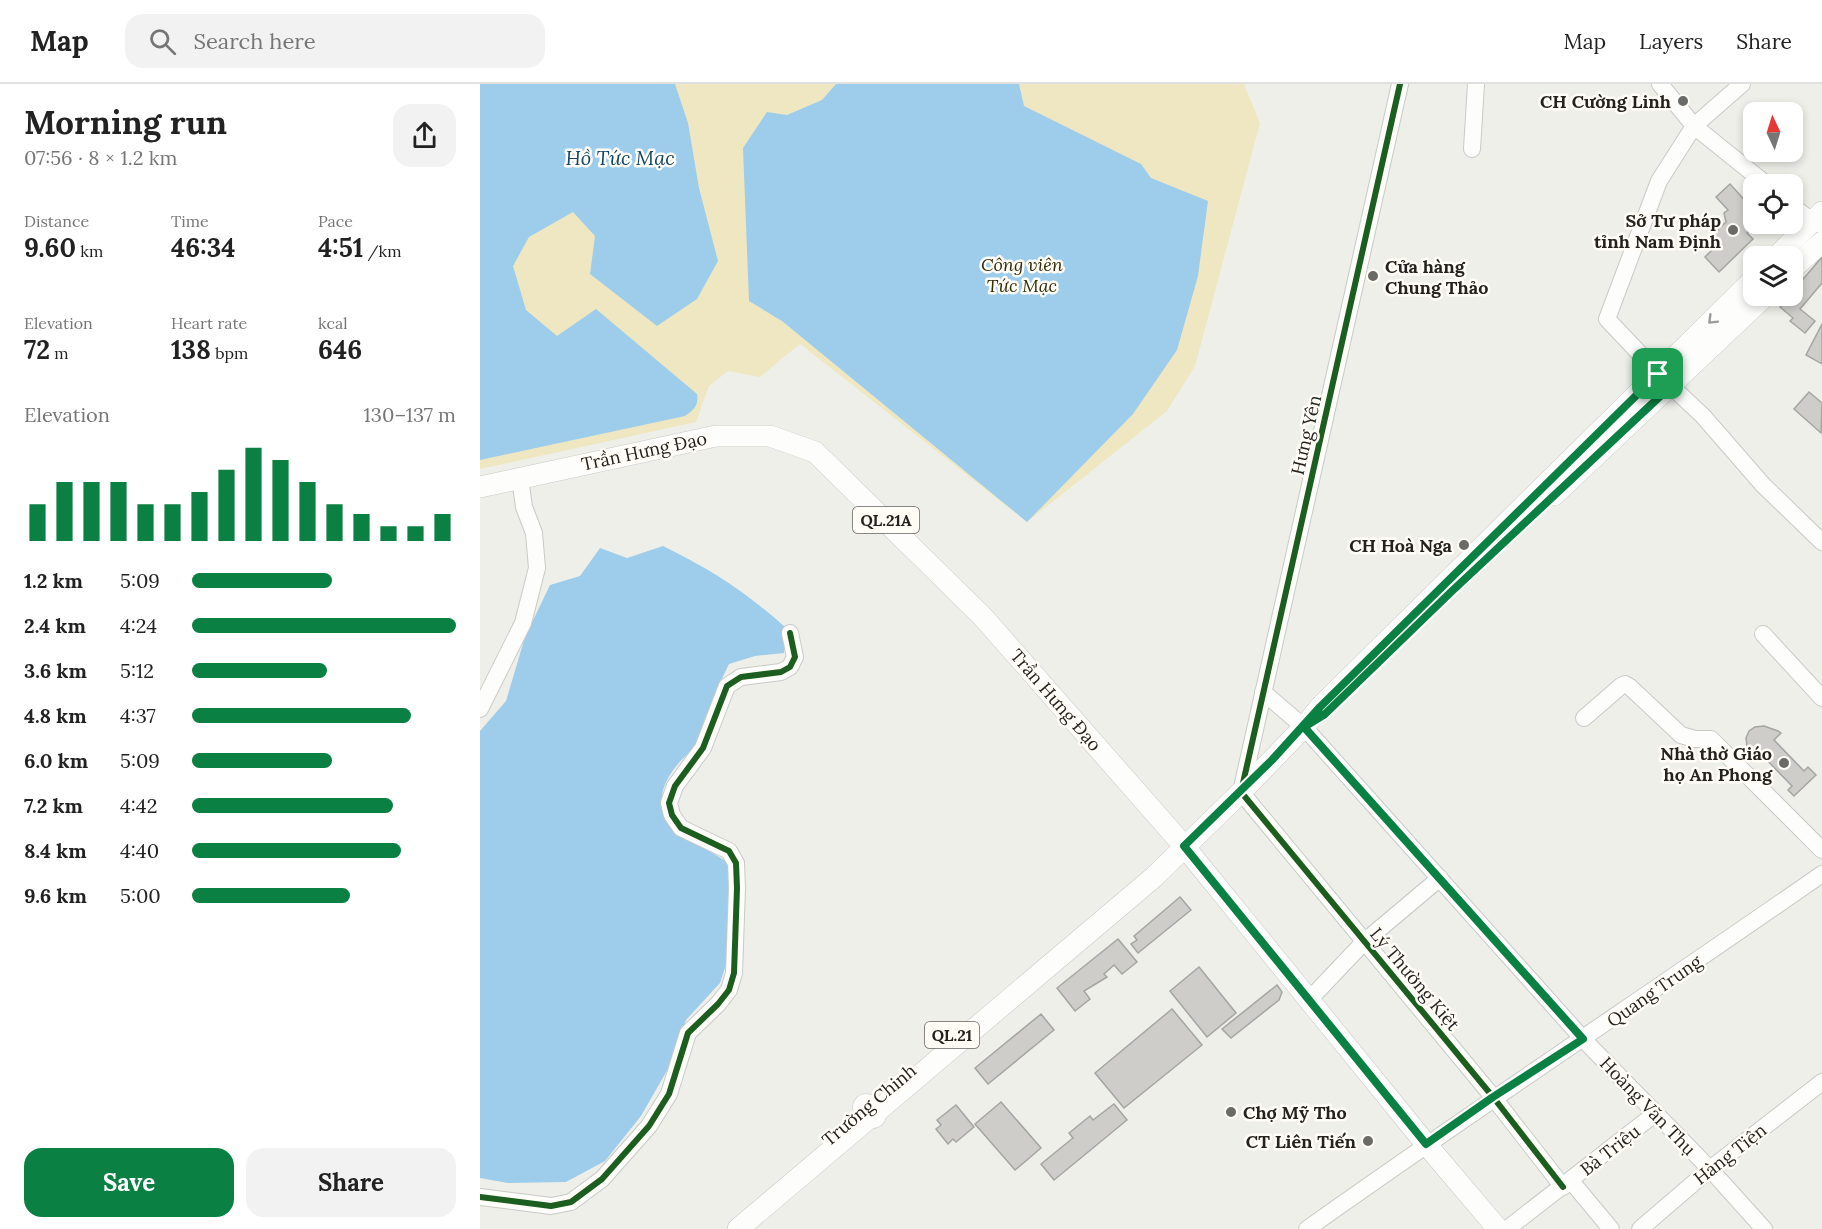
<!DOCTYPE html>
<html lang="en">
<head>
<meta charset="utf-8">
<style>
  :root { --surface:#fff; --page:#f2f2f2; --text:#222; --muted:#767676; --line:#e0e0e0; --accent:#0b8043 }
  body { margin:0; font-family:Lora,serif; background:var(--page); color:var(--text); height:100vh; display:flex; flex-direction:column; font-size:22px; white-space:nowrap }
  * { box-sizing:border-box; margin:0 }
  p { font-size:20px; color:var(--muted) }
  .icon { flex:none; width:33px; height:33px; fill:none; stroke:currentColor; stroke-width:2; stroke-linecap:round; stroke-linejoin:round }
  .map { position:relative; flex:1; overflow:hidden }
  .details { display:flex; flex-direction:column; background:var(--surface); width:480px }
  .details>* { flex:none }
  .needle { width:39px; rotate:356deg }
  .fabs { position:absolute; left:1263px; top:18px; display:grid; gap:12px }
  .fabs a { display:grid; place-items:center; width:60px; height:60px; border-radius:12px; background:var(--surface); box-shadow:0 3px 9px #0003; font-size:30px }
  .pin { position:absolute; display:grid; place-items:center; width:51px; height:51px; color:#fff; margin:-26px; border-radius:12px; box-shadow:0 3px 9px #0006 }
  .round { display:grid; place-items:center; flex:none; width:63px; height:63px; border-radius:18px; background:var(--page) }
  .overview { display:flex; align-items:center; justify-content:space-between; height:102px; padding:0 24px }
  h1 { font-size:33px; font-weight:700; line-height:45px }
  .figures { display:grid; grid-template-columns:repeat(3,1fr); gap:9px; height:102px; padding:6px 24px }
  .figures div { display:grid; align-content:center }
  .figures b { font-size:26px; font-weight:700 }
  .figures small { font-size:16px; font-weight:400 }
  .figures p { font-size:16px }
  .chart { height:168px; padding:12px 24px }
  .chart p { display:flex; justify-content:space-between }
  .chart svg { width:100%; height:108px; margin-top:6px; stroke:var(--accent); stroke-width:6 }
  .button { display:flex; gap:12px; margin-top:auto; padding:12px 24px }
  .button a { flex:1; height:69px; border-radius:18px; background:var(--accent); color:#fff; font-size:24px; font-weight:700; line-height:69px; text-align:center }
  .button a+a { background:var(--page); color:var(--text) }
  ul { padding:0 24px; list-style:none; font-size:20px }
  li { display:grid; grid-template-columns:96px 72px 1fr; align-items:center; height:45px }
  li i { height:15px; border-radius:8px; background:var(--accent) }
  header { display:flex; align-items:center; gap:36px; box-sizing:border-box; height:84px; padding:0 30px; background:var(--surface); border-bottom:2px solid var(--line) }
  header strong { font-size:28px }
  nav { display:flex; gap:33px; margin-inline-start:auto; font-size:21px }
  .search { width:420px; height:54px; background:var(--page); display:flex; align-items:center; gap:15px; box-sizing:border-box; padding:0 21px; border-radius:18px; color:var(--muted); font-size:22px }
  main { display:flex; flex:1; min-height:0 }
  .map>svg:first-child { display:block }
  .green { fill:#eee7c1 }
  .water { fill:#9dcdeb }
  .building { fill:#cecdca; stroke:#a5a5a1; stroke-width:1.5 }
  .lines { fill:none; stroke-linecap:round; stroke-linejoin:round }
  .minor-casing { stroke:#cac9c5; stroke-width:18 }
  .major-casing { stroke:#cac9c5; stroke-width:22 }
  .highway-casing { stroke:#cac9c5; stroke-width:27 }
  .minor { stroke:#fdfdfc; stroke-width:16 }
  .major { stroke:#fdfdfc; stroke-width:21 }
  .highway { stroke:#fdfdfc; stroke-width:26 }
  .cycleway-casing { stroke:#fffdf6; stroke-width:10 }
  .cycleway { stroke:#1b5e20; stroke-width:6 }
  .oneway { stroke:#9b9a99 }
  .route-casing { stroke:#fff; stroke-width:12 }
  .route { stroke:#0b8043; stroke-width:8 }
  .poi-dot { fill:#6a6a66; stroke:#fffdf6; stroke-width:2 }
  .labels { text-anchor:middle; dominant-baseline:central; stroke-width:5; stroke-linejoin:round; paint-order:stroke }
  .shield { fill:#fffdf6; stroke:#656460; stroke-width:1.5 }
  .shield-label { font-size:16px; font-weight:bold; fill:#23221f }
  .poi-label { font-size:18px; font-weight:bold; fill:#23221f; stroke:#fffdf6; text-anchor:end }
  .park-label { font-size:18px; font-style:italic; fill:#322b0a; stroke:#fffdf6 }
  .street-label { font-size:18px; fill:#23221f; stroke:#fffdf6 }
  .water-label { font-size:20px; font-style:italic; fill:#114765; stroke:#fffdf6 }
</style>
</head>
<body>
<header>
<strong>Map</strong>
<div class="search"><svg class="icon" aria-label="search" viewBox="0 0 24 24"><circle cx="10" cy="10" r="6"/><path d="M15 15l6 6"/></svg>Search here</div>
<nav><a>Map</a><a>Layers</a><a>Share</a></nav>
</header>
<main>
<section class="details">
<div class="overview"><div><h1>Morning run</h1><p>07:56 · 8 × 1.2 km</p></div><a class="round"><svg class="icon" aria-label="share" viewBox="0 0 24 24"><path d="M12 15V3M7 8l5-5 5 5M5 13v7h14v-7"/></svg></a></div>
<div class="figures">
<div><p>Distance</p><b>9.60<small> km</small></b></div>
<div><p>Time</p><b>46:34</b></div>
<div><p>Pace</p><b>4:51<small> /km</small></b></div>
</div>
<div class="figures">
<div><p>Elevation</p><b>72<small> m</small></b></div>
<div><p>Heart rate</p><b>138<small> bpm</small></b></div>
<div><p>kcal</p><b>646</b></div>
</div>
<div class="chart"><p><span>Elevation</span>130–137 m</p>
<svg viewBox="0 0 160 44" preserveAspectRatio="none"><path d="M5 44V29M15 44V20M25 44V20M35 44V20M45 44V29M55 44V29M65 44V24M75 44V15M85 44V6M95 44V11M105 44V20M115 44V29M125 44V33M135 44V38M145 44V38M155 44V33"/></svg>
</div>
<ul>
<li><b>1.2 km</b>5:09<i style="width:53%"></i></li>
<li><b>2.4 km</b>4:24<i style="width:100%"></i></li>
<li><b>3.6 km</b>5:12<i style="width:51%"></i></li>
<li><b>4.8 km</b>4:37<i style="width:83%"></i></li>
<li><b>6.0 km</b>5:09<i style="width:53%"></i></li>
<li><b>7.2 km</b>4:42<i style="width:76%"></i></li>
<li><b>8.4 km</b>4:40<i style="width:79%"></i></li>
<li><b>9.6 km</b>5:00<i style="width:60%"></i></li>
</ul>
<div class="button"><a>Save</a><a>Share</a></div>
</section>
<div class="map">
<svg width="1342" height="1145" viewBox="0 0 1342 1145">
  <rect width="100%" height="100%" fill="#efefea"/>
  <polygon class="green" points="0,0 764,0 780,39 715,282 687,327 547,438 320,260 280,293 248,287 229,302 216,338 0,385"/>
  <g class="water">
    <path d="M0 0H195L208 39 219 104 238 177 217 215 177 242 110 190 115 152 93 128 49 153 33 182 46 226 77 252 116 225 217 310C219 321 214 326 205 332L0 376Z"/>
    <polygon points="356,0 539,0 544,22 661,80 671,94 728,117 718,192 697,266 653,330 547,438 302,237 269,217 263,64 287,28 307,31 342,16"/>
    <path d="M183 462C232 486 266 508 306 544L304 569 275 572 249 580C241 596 235 611 229 627 226 636 224 649 219 657 212 667 201 675 194 685 156 737 216 756 250 780V869L240 899 206 936 189 983 161 1032 125 1077 86 1098 28 1099 0 1094V647L26 617 45 553 70 501 100 492 120 464 147 474Z"/>
  </g>
  <g class="building">
    <polygon points="1250,100 1270,122 1268,124 1274,130 1275,141 1267,149 1273,155 1239,188 1225,173 1240,158 1232,151 1246,138 1244,129 1248,126 1236,113"/>
    <polygon points="1342,173 1342,199 1320,225 1335,237 1325,249 1310,237 1313,234 1300,223 1310,212 1312,212 1312,208"/>
    <polygon points="1342,240 1342,280 1326,271"/>
    <polygon points="1329,308 1342,319 1341,349 1314,325"/>
    <polygon points="1284,642 1298,647 1301,649 1294,656 1324,687 1328,683 1336,691 1314,712 1308,706 1312,702 1281,670 1274,676 1268,670 1266,654 1269,647 1275,643"/>
    <polygon points="700,813 711,826 658,869 651,860 657,856 654,852"/>
    <polygon points="638,855 657,878 642,890 634,881 624,890 627,893 604,907 610,915 595,927 577,904"/>
    <polygon points="719,883 756,929 727,953 690,907"/>
    <polygon points="797,901 802,908 799,916 751,954 742,945"/>
    <polygon points="692,925 722,961 644,1024 615,989"/>
    <polygon points="561,930 574,946 508,1000 495,984"/>
    <polygon points="521,1018 561,1064 535,1086 495,1040"/>
    <polygon points="634,1020 647,1036 574,1096 561,1080 593,1054 589,1049 610,1032 613,1036"/>
    <polygon points="476,1021 494,1043 476,1058 473,1055 468,1060 456,1045 461,1041 457,1036"/>
  </g>
  <g class="lines">
    <g class="minor-casing">
      <g id="minor">
        <polyline points="920,0 761,708 1013,1013 1083,1103"/>
        <polyline points="1180,0 1214,42 1286,100"/>
        <polyline points="992,65 996,0"/>
        <polyline points="1312,122 1332,137 1341,141"/>
        <polyline points="1178,289 1127,235 1179,97 1214,42 1262,0"/>
        <polyline points="1191,302 1223,332 1283,401 1342,458"/>
        <polyline points="1283,550 1342,614"/>
        <polyline points="783,608 824,643 1103,955 1230,1085 1284,1145"/>
        <polyline points="0,625 43,539 57,484 54,449 44,423 40,394"/>
        <polyline points="1104,634 1141,602 1145,600 1150,603 1201,651 1215,655 1231,655 1342,766"/>
        <polyline points="828,917 884,858 960,794"/>
        <polyline points="1091,1097 1131,1145"/>
        <polyline points="0,1113 71,1122 91,1118 122,1095 169,1042 189,1010 208,949 238,920 249,906 254,889 257,804 256,779 249,767 201,744 192,731 189,719 195,702 223,664 247,602 261,593 301,588 310,583 315,573 310,549"/>
        <path d="M827 1145C997 1024 1171 909 1342 790"/>
        <polyline points="1027,1145 1176,1029"/>
        <polyline points="1160,1145 1230,1085 1342,998"/>
      </g>
    </g>
    <g class="major-casing">
      <g id="major">
        <polyline points="1297,172 1342,128"/>
        <polyline points="1312,185 1342,158"/>
        <polyline points="0,403 236,352 290,352 335,368 503,533 704,762 946,1060 1018,1145"/>
        <polyline points="1074,411 1285,212"/>
        <polyline points="258,1145 674,793 761,708 824,643 840,623 1274,195"/>
      </g>
    </g>
    <g class="highway-casing">
      <polyline id="highway" points="386,1023 393,1031"/>
    </g>
    <use href="#minor" class="minor"/>
    <use href="#major" class="major"/>
    <use href="#highway" class="highway"/>
    <g class="cycleway-casing">
      <g id="cycleway">
        <polyline points="920,0 761,708 1013,1013 1083,1103"/>
        <polyline points="0,1113 71,1122 91,1118 122,1095 169,1042 189,1010 208,949 238,920 249,906 254,889 257,804 256,779 249,767 201,744 192,731 189,719 195,702 223,664 247,602 261,593 301,588 310,583 315,573 310,549"/>
      </g>
    </g>
    <use href="#cycleway" class="cycleway"/>
  </g>
  <defs><path id="oneway-chevron" d="M-2-3.5L2.5 0L-2 3.5" fill="none" stroke-width="1.6" stroke-linecap="round" stroke-linejoin="round" transform="scale(1.5)"/></defs>
  <use class="oneway" href="#oneway-chevron" transform="translate(1232 236) rotate(135)"/>
  <g class="lines">
    <g class="route-casing">
      <polyline id="route" points="1178,290 840,623 792,676 704,762 946,1060 1013,1013 1103,955 824,643 845,630 971,508 1191,302 1178,290"/>
    </g>
    <use href="#route" class="route"/>
  </g>
  <g class="poi-dot">
    <circle cx="1203" cy="17" r="6"/>
    <circle cx="1253" cy="146" r="6"/>
    <circle cx="893" cy="192" r="6"/>
    <circle cx="984" cy="461" r="6"/>
    <circle cx="1304" cy="679" r="6"/>
    <circle cx="751" cy="1028" r="6"/>
    <circle cx="888" cy="1057" r="6"/>
  </g>
  <g class="labels">
    <g class="shield">
      <rect x="373" y="423" width="66" height="26" rx="4.5"/>
      <rect x="445" y="938" width="54" height="26" rx="4.5"/>
    </g>
    <g class="shield-label">
      <text x="406" y="436">QL.21A</text>
      <text x="472" y="951">QL.21</text>
    </g>
    <g class="poi-label">
      <text x="1191" y="17">CH Cường Linh</text>
      <text x="1241" y="136">Sở Tư pháp<tspan x="1241" dy="21">tỉnh Nam Định</tspan></text>
      <text x="905" y="182" text-anchor="start">Cửa hàng<tspan x="905" dy="21">Chung Thảo</tspan></text>
      <text x="972" y="461">CH Hoà Nga</text>
      <text x="1292" y="669">Nhà thờ Giáo<tspan x="1292" dy="21">họ An Phong</tspan></text>
      <text x="763" y="1028" text-anchor="start">Chợ Mỹ Tho</text>
      <text x="876" y="1057">CT Liên Tiến</text>
    </g>
    <g class="park-label">
      <text x="542" y="180">Công viên<tspan x="542" dy="21">Tức Mạc</tspan></text>
    </g>
    <g class="street-label">
      <text transform="translate(826 351) rotate(-77)">Hưng Yên</text>
      <text transform="translate(164 367) rotate(-12)">Trần Hưng Đạo</text>
      <text transform="translate(576 616) rotate(49)">Trần Hưng Đạo</text>
      <text transform="translate(935 895) rotate(50)">Lý Thường Kiệt</text>
      <text transform="translate(1174 907) rotate(-35)">Quang Trung</text>
      <text transform="translate(389 1021) rotate(-40)">Trường Chinh</text>
      <text transform="translate(1168 1022) rotate(46)">Hoàng Văn Thụ</text>
      <text transform="translate(1130 1066) rotate(-38)">Bà Triệu</text>
      <text transform="translate(1250 1070) rotate(-38)">Hàng Tiện</text>
    </g>
    <g class="water-label">
      <text x="140" y="73">Hồ Tức Mạc</text>
    </g>
  </g>
</svg>
<div class="fabs">
<a><svg class="needle" viewBox="-14 -14 28 28"><path d="M0-13l5 13h-10z" fill="#e53935"/><path d="M0 13l5-13h-10z" fill="#767676"/></svg></a>
<a><svg class="icon" aria-label="locate" viewBox="0 0 24 24"><circle cx="12" cy="12" r="6"/><path d="M12 2v4M12 18v4M2 12h4M18 12h4"/></svg></a>
<a><svg class="icon" aria-label="layers" viewBox="0 0 24 24"><path d="M12 4l9 5-9 5-9-5zM3 14l9 5 9-5"/></svg></a>
</div>
<div class="pin" style="left:1178px;top:290px;background:#1e9e55"><svg class="icon" aria-label="arrive" viewBox="0 0 24 24"><path d="M6 21V4h12l-3 4 3 4H6"/></svg></div>
</div>
</main>
</body>
</html>
